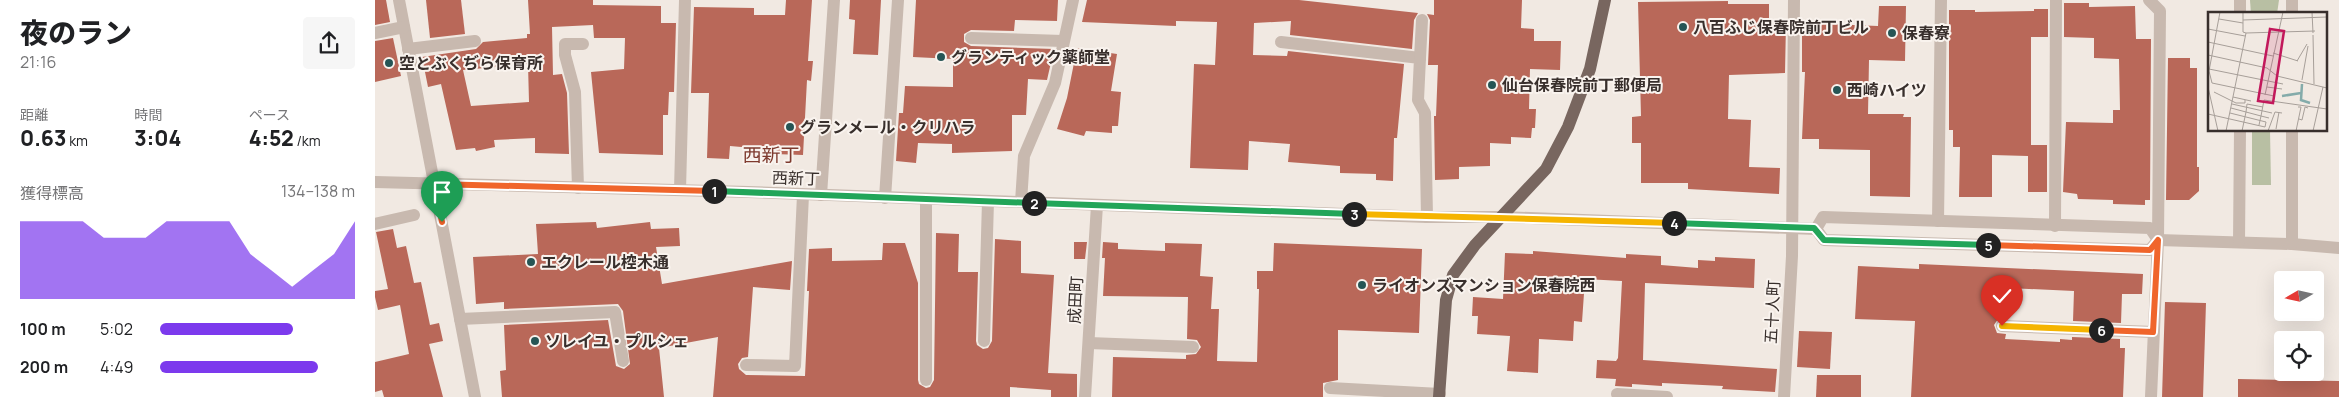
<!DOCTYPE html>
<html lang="ja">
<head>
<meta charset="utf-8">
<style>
  :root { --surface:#fff; --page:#f6f6f6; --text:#202124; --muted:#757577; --accent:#7c3aed }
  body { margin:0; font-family:Manrope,"Noto Sans JP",sans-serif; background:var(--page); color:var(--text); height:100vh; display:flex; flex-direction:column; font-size:19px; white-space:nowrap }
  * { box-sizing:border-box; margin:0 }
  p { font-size:16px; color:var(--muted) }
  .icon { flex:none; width:28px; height:28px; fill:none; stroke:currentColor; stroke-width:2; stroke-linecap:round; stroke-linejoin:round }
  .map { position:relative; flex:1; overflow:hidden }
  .details { display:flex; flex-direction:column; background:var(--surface); width:375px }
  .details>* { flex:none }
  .needle { width:32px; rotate:261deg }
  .buttons { position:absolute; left:1899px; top:271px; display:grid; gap:10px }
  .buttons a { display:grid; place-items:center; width:50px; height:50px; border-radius:5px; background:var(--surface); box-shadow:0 5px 20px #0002; font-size:25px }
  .pin { position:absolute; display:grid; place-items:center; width:42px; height:42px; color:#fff; margin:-51px -21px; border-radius:50% 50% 50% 0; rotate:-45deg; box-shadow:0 0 5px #0007 }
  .pin .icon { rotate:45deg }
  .km { position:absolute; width:25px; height:25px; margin:-12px; border-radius:50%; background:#222; color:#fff; font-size:14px; line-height:25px; text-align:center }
  .round { display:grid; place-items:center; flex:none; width:52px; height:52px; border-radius:5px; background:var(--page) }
  .headline { display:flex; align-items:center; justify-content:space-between; height:85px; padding:0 20px }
  h1 { font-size:28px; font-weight:800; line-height:38px }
  .metrics { display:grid; grid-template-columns:repeat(3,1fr); gap:8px; height:85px; padding:5px 20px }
  .metrics div { display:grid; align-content:center }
  .metrics b { font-size:21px; font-weight:800 }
  .metrics small { font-size:14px; font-weight:400 }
  .metrics p { font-size:14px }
  .chart { height:140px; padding:10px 20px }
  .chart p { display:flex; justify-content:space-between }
  .chart svg { width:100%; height:90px; margin-top:5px; fill:var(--accent); opacity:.7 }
  ul { padding:0 20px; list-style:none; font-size:16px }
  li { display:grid; grid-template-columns:80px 60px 1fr; align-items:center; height:38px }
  li i { height:12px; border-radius:6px; background:var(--accent) }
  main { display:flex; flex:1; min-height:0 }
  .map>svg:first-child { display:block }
  .green { fill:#b8bfa3 }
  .building { fill:#b96859; fill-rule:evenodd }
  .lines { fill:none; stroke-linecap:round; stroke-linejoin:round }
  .minor { stroke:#c8b9af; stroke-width:12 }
  .major { stroke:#78665f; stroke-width:12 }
  .split-1-casing { stroke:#fff; stroke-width:10 }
  .split-2-casing { stroke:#fff; stroke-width:10 }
  .split-3-casing { stroke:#fff; stroke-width:10 }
  .split-4-casing { stroke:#fff; stroke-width:10 }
  .split-5-casing { stroke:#fff; stroke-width:10 }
  .split-6-casing { stroke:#fff; stroke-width:10 }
  .split-7-casing { stroke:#fff; stroke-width:10 }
  .split-1 { stroke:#f0652b; stroke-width:6 }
  .split-2 { stroke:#22a559; stroke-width:6 }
  .split-3 { stroke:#22a559; stroke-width:6 }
  .split-4 { stroke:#f5b400; stroke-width:6 }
  .split-5 { stroke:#22a559; stroke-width:6 }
  .split-6 { stroke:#f0652b; stroke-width:6 }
  .split-7 { stroke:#f5b400; stroke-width:6 }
  .poi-dot { fill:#265555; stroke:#f9f3ee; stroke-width:2 }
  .labels { text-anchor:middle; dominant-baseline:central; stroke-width:4; stroke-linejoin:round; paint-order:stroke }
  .poi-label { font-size:16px; font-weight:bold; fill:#382f2c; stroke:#f9f3ee; text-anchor:start }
  .street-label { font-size:16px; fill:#382f2c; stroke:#f9f3ee }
  .quarter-label { font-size:19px; fill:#7e3a2e; stroke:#f9f3ee }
  .inset-river { fill:none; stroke:#84abaa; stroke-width:2.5 }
  .inset-road { fill:none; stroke:#a79f99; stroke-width:1 }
  .view { fill:#c2185b; fill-opacity:0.15; stroke:#c2185b; stroke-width:2.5 }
  .inset-edge { fill:none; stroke:#382f2c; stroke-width:2.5 }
</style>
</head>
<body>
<main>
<section class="details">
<div class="headline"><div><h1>夜のラン</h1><p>21:16</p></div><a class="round"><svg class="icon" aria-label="share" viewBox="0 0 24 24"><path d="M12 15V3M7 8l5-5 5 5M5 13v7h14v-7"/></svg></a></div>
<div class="metrics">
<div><p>距離</p><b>0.63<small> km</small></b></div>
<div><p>時間</p><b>3:04</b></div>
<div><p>ペース</p><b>4:52<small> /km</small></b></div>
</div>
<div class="chart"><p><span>獲得標高</span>134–138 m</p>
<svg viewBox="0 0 160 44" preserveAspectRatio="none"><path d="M0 44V6L10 6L20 6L30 6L40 14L50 14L60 14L70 6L80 6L90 6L100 6L110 22L120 30L130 38L140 30L150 22L160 6V44z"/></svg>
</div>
<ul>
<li><b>100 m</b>5:02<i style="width:68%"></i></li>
<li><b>200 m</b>4:49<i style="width:81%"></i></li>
</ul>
</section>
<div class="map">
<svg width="1964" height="397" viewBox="0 0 1964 397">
  <rect width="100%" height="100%" fill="#f1e9e2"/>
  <g class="green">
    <polygon points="1875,0 1904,0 1902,14 1876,14"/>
    <polygon points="1877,130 1895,130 1896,185 1877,185"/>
  </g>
  <g class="building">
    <polygon points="0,0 11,0 15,22 0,25"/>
    <polygon points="51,0 86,0 90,34 55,38"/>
    <path d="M153 0H218V5L286 6V23H301L299 92H294L293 115H288V155L224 153 216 72 249 69 250 38H219L218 25 177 27 178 75 187 74 192 93 194 154 160 153V138L119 140 120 147 101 151 100 148 81 150 66 84 53 87 47 57 101 49 108 42 152 38V34H155ZM153 64 154 102 96 106 88 70Z"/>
    <polygon points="411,0 437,0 433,61 438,61 436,81 432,80 428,155 399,154 399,150 355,146 354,159 332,158 334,93 316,93 319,7 379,8 379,15 410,15"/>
    <polygon points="475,0 506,0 503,55 478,54 480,20 474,19"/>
    <polygon points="541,0 683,0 682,21 640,20 639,31 596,30 589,34 589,42 596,46 679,49 672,80 653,79 651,115 637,115 637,151 577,153 577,144 543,143 541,163 521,161 524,113 528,113 530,86 578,87 578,59 538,57"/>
    <polygon points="712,0 924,0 1043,13 1039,20 1037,49 915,35 916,21 879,23 878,55 912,56 913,51 1029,64 1022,138 1019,138 1018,181 1001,180 1001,174 965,173 965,166 913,162 915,144 874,141 873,170 815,168 819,64 840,65 842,22 801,21 801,26 707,22"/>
    <polygon points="1059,0 1147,0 1146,28 1159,29 1159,41 1186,41 1185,70 1155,69 1154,109 1161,109 1160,128 1157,128 1156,138 1136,137 1136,144 1115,143 1115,166 1084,167 1084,179 1060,180 1059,116 1061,116 1063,65 1053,65 1055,20 1052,14 1059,15"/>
    <polygon points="1353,1 1353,4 1394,4 1394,21 1411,22 1410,73 1354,75 1353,119 1376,120 1374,167 1405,168 1404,194 1313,189 1313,183 1266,183 1266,143 1257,143 1257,117 1266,116 1263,2"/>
    <polygon points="1689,3 1714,3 1714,7 1760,6 1761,39 1776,39 1775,200 1770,200 1770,205 1738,204 1738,200 1703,199 1702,194 1688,192 1691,122 1738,123 1738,110 1745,110 1744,59 1719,58 1719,38 1689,37"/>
    <polygon points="1504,6 1531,6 1530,61 1494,60 1493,114 1529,114 1528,117 1536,117 1535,197 1495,196 1495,150 1444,149 1444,139 1427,139 1430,72 1427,72 1427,23 1503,26"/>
    <polygon points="1659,9 1673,9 1673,37 1656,37 1656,145 1672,145 1672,192 1653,192 1653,156 1617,155 1617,197 1584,197 1585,147 1578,147 1578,130 1574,130 1574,10 1600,10 1600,12 1659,11"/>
    <polygon points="18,38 26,76 0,82 0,41"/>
    <polygon points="702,48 742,54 736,91 746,92 743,126 737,126 737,133 711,131 709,136 682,129 692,98"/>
    <polygon points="1793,58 1815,58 1815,68 1822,68 1822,167 1824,167 1824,191 1814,200 1791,200"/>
    <polygon points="221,222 222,228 275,222 276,229 304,228 305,246 281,247 287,284 417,261 415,290 378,287 373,357 367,358 363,364 364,369 371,375 430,376 434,291 432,291 434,249 457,248 457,261 507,260 508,243 530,243 543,283 543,380 544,384 551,388 555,387 559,380 561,233 584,234 583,272 603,272 601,341 602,345 608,349 613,348 617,341 620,239 646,241 646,273 679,275 673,373 702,374 702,397 676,397 676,390 635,387 635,397 338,397 343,337 284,348 289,397 127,397 125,371 131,370 129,325 233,320 241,366 249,369 255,364 248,311 243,304 129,309 129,302 101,304 98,257 163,254 161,224"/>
    <polygon points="18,229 22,248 31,246 39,283 46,282 55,325 64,323 68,341 54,344 68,397 9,397 7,390 0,392 0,362 34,354 25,305 3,310 0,297 0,291 13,289 1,232"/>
    <polygon points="699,242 712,242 710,259 699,259"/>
    <polygon points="728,242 743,243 743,249 790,251 790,243 827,244 825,276 838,277 836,309 844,309 842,361 882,362 884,289 882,289 882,271 898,271 899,243 1047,249 1044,333 963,330 963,380 948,383 948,397 737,397 738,357 811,359 811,355 821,354 826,347 822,340 812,339 813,297 728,296 730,258 727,258"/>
    <polygon points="1158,251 1251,258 1251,254 1286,256 1286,265 1323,268 1323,260 1340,261 1340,257 1380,259 1379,288 1270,283 1268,360 1402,369 1400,392 1347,389 1348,386 1287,383 1287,386 1257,384 1257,387 1240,386 1241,379 1221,378 1222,360 1241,361 1243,358 1247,281 1210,279 1207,322 1199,321 1198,341 1164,339 1163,373 1132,371 1135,336 1102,334 1103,316 1097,316 1098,297 1128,299 1130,253 1158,254"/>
    <polygon points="1544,264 1768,274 1767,294 1747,294 1746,323 1698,321 1699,291 1634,288 1632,318 1623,319 1619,325 1622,333 1631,334 1630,339 1685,342 1685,339 1697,340 1697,337 1745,339 1745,348 1750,348 1748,397 1536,397 1540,321 1480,319 1483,266 1544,269"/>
    <polygon points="1790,302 1831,303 1828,397 1787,397"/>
    <polygon points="1424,331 1457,332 1455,369 1422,367"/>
    <polygon points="1442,375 1486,375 1486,397 1441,397"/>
    <polygon points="1863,379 1964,381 1964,397 1863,397"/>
  </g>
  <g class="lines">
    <g class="minor">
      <polyline points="24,0 100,397"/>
      <polyline points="1774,0 1785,11 1783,240 1776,397"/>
      <polyline points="1917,0 1917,14"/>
      <polyline points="1865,14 1865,0"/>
      <polyline points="0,33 29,27"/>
      <polyline points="596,38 688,41"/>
      <polyline points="906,42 1045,58 1043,100 1050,113 1052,217"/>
      <polyline points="33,49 100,41"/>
      <polyline points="1045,58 1047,20"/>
      <polyline points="0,182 373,192 1052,217 1127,217 1441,229"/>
      <polyline points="203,188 200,92 190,55 190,44 208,44"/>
      <polyline points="305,190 310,0"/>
      <polyline points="446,195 459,0"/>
      <polyline points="510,198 523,0"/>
      <polyline points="551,199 551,380"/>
      <polyline points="646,202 649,156 680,83 698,0"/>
      <polyline points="1563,221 1566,0"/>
      <polyline points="0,224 39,215"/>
      <polyline points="1680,226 1681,0"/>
      <polyline points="1441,229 1448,217 1775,228 1783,240"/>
      <polyline points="1441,229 1449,240 1775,250 1783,240"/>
      <polyline points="1783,240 1917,244 1964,248"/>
      <polyline points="1864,242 1865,130"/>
      <polyline points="1917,244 1917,130"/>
      <polyline points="85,319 240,312 248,361"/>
      <polyline points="1627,326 1778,332"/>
      <polyline points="609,341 613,201"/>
      <polyline points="714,343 818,347"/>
      <polyline points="371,365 420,366 428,195"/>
      <polyline points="955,388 1065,394"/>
      <polyline points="1242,394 1292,397"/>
      <polyline points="710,397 722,205"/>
      <polyline points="1409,397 1417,256 1419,0"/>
    </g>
    <polyline class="major" points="1064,397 1071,300 1078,275 1100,245 1171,169 1193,127 1215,69 1230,0"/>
  </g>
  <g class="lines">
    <g class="split-1-casing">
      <polyline id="split-1" points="67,222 59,184 339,191"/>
    </g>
    <g class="split-2-casing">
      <polyline id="split-2" points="339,191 659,203"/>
    </g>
    <g class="split-3-casing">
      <polyline id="split-3" points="659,203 979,214"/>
    </g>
    <g class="split-4-casing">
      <polyline id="split-4" points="979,214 1299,223"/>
    </g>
    <g class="split-5-casing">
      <polyline id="split-5" points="1299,223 1439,228 1449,240 1613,245"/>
    </g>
    <g class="split-6-casing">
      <polyline id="split-6" points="1613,245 1775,250 1783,240 1778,332 1726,330"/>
    </g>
    <g class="split-7-casing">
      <polyline id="split-7" points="1627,326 1726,330"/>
    </g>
    <use href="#split-1" class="split-1"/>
    <use href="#split-2" class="split-2"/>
    <use href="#split-3" class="split-3"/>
    <use href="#split-4" class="split-4"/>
    <use href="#split-5" class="split-5"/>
    <use href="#split-6" class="split-6"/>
    <use href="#split-7" class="split-7"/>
  </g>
  <g class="poi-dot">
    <circle cx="1308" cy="27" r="5"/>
    <circle cx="1517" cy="33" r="5"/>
    <circle cx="566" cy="57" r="5"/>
    <circle cx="14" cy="63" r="5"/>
    <circle cx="1117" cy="85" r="5"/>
    <circle cx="1462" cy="90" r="5"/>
    <circle cx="415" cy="127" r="5"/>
    <circle cx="156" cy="262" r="5"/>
    <circle cx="987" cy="285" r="5"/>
    <circle cx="160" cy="341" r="5"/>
  </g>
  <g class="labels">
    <g class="poi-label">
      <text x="1318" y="27">八百ふじ保春院前丁ビル</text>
      <text x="1527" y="33">保春寮</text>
      <text x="576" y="57">グランティック薬師堂</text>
      <text x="24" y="63">空とぶくぢら保育所</text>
      <text x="1127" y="85">仙台保春院前丁郵便局</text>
      <text x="1472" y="90">西崎ハイツ</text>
      <text x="425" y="127">グランメール・クリハラ</text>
      <text x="166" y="262">エクレール椌木通</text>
      <text x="997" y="285">ライオンズマンション保春院西</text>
      <text x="170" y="341">ソレイユ・プルシェ</text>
    </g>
    <g class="street-label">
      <text transform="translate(421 178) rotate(2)">西新丁</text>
      <text transform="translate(700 300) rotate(-87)">成田町</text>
      <text transform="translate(1397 312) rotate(-87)">五十人町</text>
    </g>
    <g class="quarter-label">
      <text x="396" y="155">西新丁</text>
    </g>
  </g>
  <g transform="translate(1833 12)">
    <rect width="119" height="119" fill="#f1e9e2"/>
    <path class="inset-river" d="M94 72 93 88 102 91M74 84 93 81"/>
    <path class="inset-road" d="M12 0 1 59 4 71 66 84 69 64M104 0 105 21M11 7 35 11M35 8 119 5M0 17 37 24M38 21 107 19M105 23 106 72M0 30 65 44M65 41 90 49M0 43 59 56 69 64 119 76M89 49 99 32M1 57 75 72M94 68 100 34M0 75 10 119M59 75 74 77M6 80 28 91H37V88M57 83 75 0M25 85 43 89M56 88 119 97M56 88 53 104 61 106M24 92 64 101M23 96 38 100 34 119M22 101 58 110 57 115M0 102 57 115M91 107 94 108 97 95 100 96M51 113 53 104 38 100 39 92 55 95M68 117 71 100M18 119 38 21 35 20V0M60 119 67 100 74 101M88 119 93 95H90M105 119 115 75"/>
    <path class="view" d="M62 17 76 19 65 91 50 89Z"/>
    <rect width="119" height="119" class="inset-edge"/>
  </g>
</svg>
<div class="buttons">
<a><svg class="needle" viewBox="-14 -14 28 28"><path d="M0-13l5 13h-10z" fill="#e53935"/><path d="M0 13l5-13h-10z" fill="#757577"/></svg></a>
<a><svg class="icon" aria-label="locate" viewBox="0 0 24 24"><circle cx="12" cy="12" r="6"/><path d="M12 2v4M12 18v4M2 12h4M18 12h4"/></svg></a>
</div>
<div class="pin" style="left:67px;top:222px;background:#1e9e55"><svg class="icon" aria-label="arrive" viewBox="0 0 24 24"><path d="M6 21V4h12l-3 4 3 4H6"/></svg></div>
<div class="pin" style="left:1627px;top:326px;background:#d93025"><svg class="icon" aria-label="check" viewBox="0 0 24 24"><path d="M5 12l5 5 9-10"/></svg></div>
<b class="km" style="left:339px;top:191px">1</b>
<b class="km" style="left:659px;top:203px">2</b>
<b class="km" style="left:979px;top:214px">3</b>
<b class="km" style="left:1299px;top:223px">4</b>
<b class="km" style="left:1613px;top:245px">5</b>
<b class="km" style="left:1726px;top:330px">6</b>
</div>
</main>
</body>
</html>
